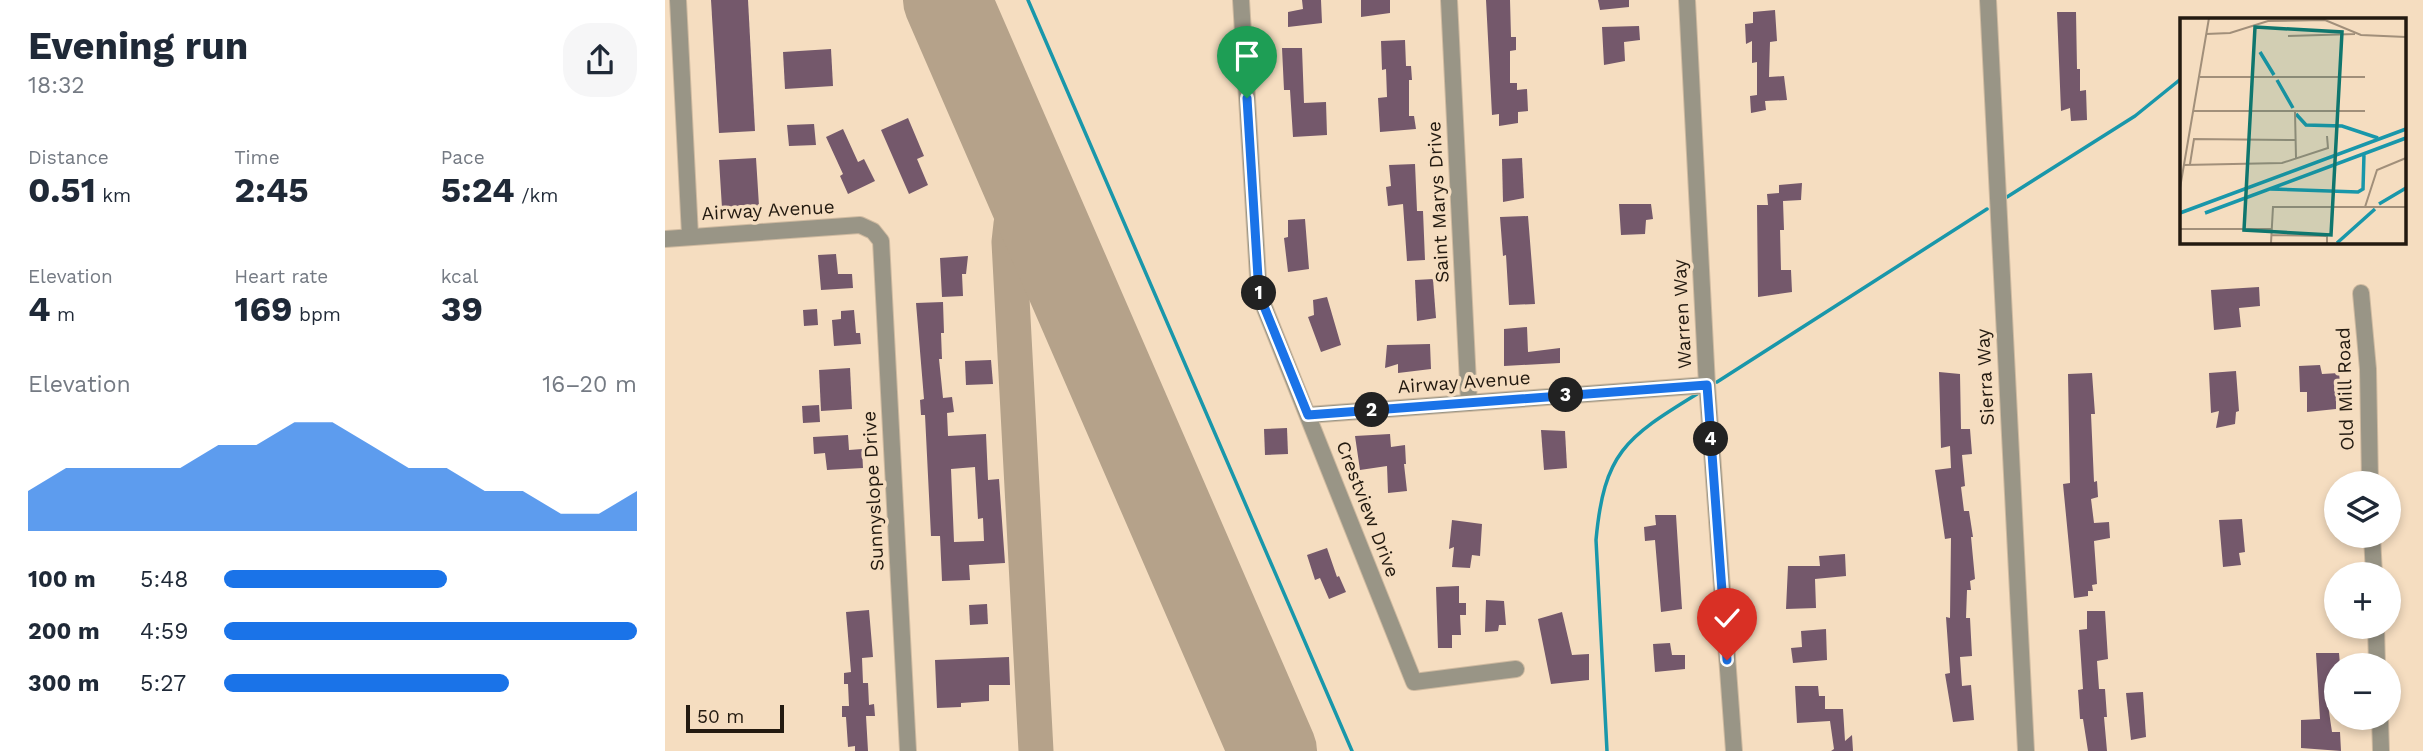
<!DOCTYPE html>
<html lang="en">
<head>
<meta charset="utf-8">
<style>
  :root { --surface:#fff; --page:#f6f6f7; --text:#1f2937; --muted:#747a83; --accent:#1a73e8 }
  body { margin:0; font-family:"Work Sans",sans-serif; background:var(--page); color:var(--text); height:100vh; display:flex; flex-direction:column; font-size:26px; white-space:nowrap }
  * { box-sizing:border-box; margin:0 }
  p { font-size:23px; color:var(--muted) }
  .icon { flex:none; width:38px; height:38px; fill:none; stroke:currentColor; stroke-width:2; stroke-linecap:round; stroke-linejoin:round }
  .map { position:relative; flex:1; overflow:hidden }
  .drawer { display:flex; flex-direction:column; background:var(--surface); width:665px }
  .drawer>* { flex:none }
  .fabs { position:absolute; left:1659px; top:471px; display:grid; gap:14px }
  .fabs a { display:grid; place-items:center; width:77px; height:77px; border-radius:50%; background:var(--surface); box-shadow:0 4px 10px #0003; font-size:35px }
  .scale { position:absolute; left:21px; bottom:18px; width:98px; box-sizing:border-box; padding-left:7px; border:4px solid #231a10; border-top:0; font-size:19px; line-height:24px; white-space:nowrap; color:#231a10; -webkit-text-stroke:5px #f5ddc0; paint-order:stroke }
  .pin { position:absolute; display:grid; place-items:center; width:60px; height:60px; color:#fff; margin:-72px -30px; border-radius:50% 50% 50% 0; rotate:-45deg; box-shadow:0 0 7px #0007 }
  .pin .icon { rotate:45deg }
  .km { position:absolute; width:35px; height:35px; margin:-18px; border-radius:50%; background:#222; color:#fff; font-size:19px; line-height:35px; text-align:center }
  .round { display:grid; place-items:center; flex:none; width:74px; height:74px; border-radius:28px; background:var(--page) }
  .overview { display:flex; align-items:center; justify-content:space-between; height:119px; padding:0 28px }
  h1 { font-size:38px; font-weight:700; line-height:52px }
  .stats { display:grid; grid-template-columns:repeat(3,1fr); gap:10px; height:119px; padding:7px 28px }
  .stats div { display:grid; align-content:center }
  .stats b { font-size:35px; font-weight:700 }
  .stats small { font-size:19px; font-weight:400 }
  .stats p { font-size:19px }
  .chart { height:196px; padding:14px 28px }
  .chart p { display:flex; justify-content:space-between }
  .chart svg { width:100%; height:126px; margin-top:7px; fill:var(--accent); opacity:.7 }
  ul { padding:0 28px; list-style:none; font-size:23px }
  li { display:grid; grid-template-columns:112px 84px 1fr; align-items:center; height:52px }
  li i { height:18px; border-radius:9px; background:var(--accent) }
  main { display:flex; flex:1; min-height:0 }
  .map>svg:first-child { display:block }
  .lines { fill:none; stroke-linecap:round; stroke-linejoin:round }
  .stream { stroke:#1997aa; stroke-width:3.5 }
  .taxiway { stroke:#b5a28a; stroke-width:35 }
  .runway { stroke:#b5a28a; stroke-width:88 }
  .building { fill:#74586b; fill-rule:evenodd }
  .minor-casing { stroke:#cfbaa0; stroke-width:18 }
  .minor { stroke:#999586; stroke-width:16 }
  .route-casing { stroke:#fff; stroke-width:14 }
  .route { stroke:#1a73e8; stroke-width:9 }
  .labels { text-anchor:middle; dominant-baseline:central; stroke-width:7; stroke-linejoin:round; paint-order:stroke }
  .street-label { font-size:19px; fill:#231a10; stroke:#f5ddc0 }
  .inset-river { fill:none; stroke:#1997aa; stroke-width:3.5 }
  .inset-road { fill:none; stroke:#a18f7a; stroke-width:2 }
  .view { fill:#0f766e; fill-opacity:0.15; stroke:#0f766e; stroke-width:3.5 }
  .inset-edge { fill:none; stroke:#231a10; stroke-width:3.5 }
</style>
</head>
<body>
<main>
<section class="drawer">
<div class="overview"><div><h1>Evening run</h1><p>18:32</p></div><a class="round"><svg class="icon" aria-label="share" viewBox="0 0 24 24"><path d="M12 15V3M7 8l5-5 5 5M5 13v7h14v-7"/></svg></a></div>
<div class="stats">
<div><p>Distance</p><b>0.51<small> km</small></b></div>
<div><p>Time</p><b>2:45</b></div>
<div><p>Pace</p><b>5:24<small> /km</small></b></div>
</div>
<div class="stats">
<div><p>Elevation</p><b>4<small> m</small></b></div>
<div><p>Heart rate</p><b>169<small> bpm</small></b></div>
<div><p>kcal</p><b>39</b></div>
</div>
<div class="chart"><p><span>Elevation</span>16–20 m</p>
<svg viewBox="0 0 160 44" preserveAspectRatio="none"><path d="M0 44V30L10 22L20 22L30 22L40 22L50 14L60 14L70 6L80 6L90 14L100 22L110 22L120 30L130 30L140 38L150 38L160 30V44z"/></svg>
</div>
<ul>
<li><b>100 m</b>5:48<i style="width:54%"></i></li>
<li><b>200 m</b>4:59<i style="width:100%"></i></li>
<li><b>300 m</b>5:27<i style="width:69%"></i></li>
</ul>
</section>
<div class="map">
<svg width="1758" height="751" viewBox="0 0 1758 751">
  <rect width="100%" height="100%" fill="#f5ddc0"/>
  <g class="lines">
    <g class="stream">
      <polyline points="363,0 687,751"/>
      <polyline points="1342,197 1470,116 1517,78"/>
      <polyline points="1052,382 1322,209"/>
      <path d="M942 751 931 540C939 453 960 438 1032 394"/>
    </g>
    <polyline class="taxiway" points="369,201 351,211 346,224 344,242 371,751"/>
    <polyline class="runway" points="282,0 608,751"/>
  </g>
  <g class="building">
    <polygon points="46,0 83,0 90,131 54,133"/>
    <polygon points="637,0 656,0 657,23 623,27 623,12 638,9"/>
    <polygon points="696,0 725,0 725,13 696,17"/>
    <polygon points="821,0 845,0 846,37 851,37 851,50 845,51 845,83 852,83 852,90 862,89 863,111 853,112 853,123 834,126 834,114 827,115"/>
    <polygon points="933,0 964,0 964,7 935,10"/>
    <polygon points="1110,10 1112,41 1105,42 1104,77 1119,76 1122,100 1100,101 1101,110 1086,113 1085,96 1092,95 1092,62 1087,63 1087,41 1081,44 1080,24 1088,23 1088,12"/>
    <polygon points="1392,12 1411,12 1412,69 1415,69 1415,91 1421,90 1422,120 1406,121 1405,108 1396,111"/>
    <polygon points="974,26 975,40 959,42 960,61 939,65 937,27"/>
    <polygon points="740,40 741,66 746,66 747,80 744,80 744,116 749,116 751,129 715,132 713,98 722,97 721,69 717,70 716,41"/>
    <polygon points="617,48 637,48 639,103 661,102 662,135 628,137 625,90 619,90"/>
    <polygon points="166,49 168,86 120,89 118,52"/>
    <polygon points="243,118 259,156 252,159 263,185 244,194 216,130"/>
    <polygon points="149,124 151,145 124,146 122,125"/>
    <polygon points="178,129 193,162 199,159 210,181 183,194 175,176 178,174 161,137"/>
    <polygon points="91,158 94,206 57,208 54,160"/>
    <polygon points="857,158 859,198 838,202 837,159"/>
    <polygon points="750,164 752,211 758,211 760,260 742,261 738,204 723,206 721,187 726,186 724,165"/>
    <polygon points="1137,183 1136,200 1118,201 1119,230 1115,230 1116,270 1126,270 1127,292 1093,297 1092,205 1103,205 1102,194 1114,193 1114,185"/>
    <polygon points="954,204 986,204 988,219 981,220 980,234 956,235"/>
    <polygon points="863,216 870,304 844,305 841,255 838,256 835,217"/>
    <polygon points="640,219 644,269 623,272 619,238 623,237 623,220"/>
    <polygon points="171,254 173,274 187,274 188,288 156,290 153,255"/>
    <polygon points="303,256 301,274 297,274 298,296 277,297 275,258"/>
    <polygon points="768,279 771,318 752,321 750,280"/>
    <polygon points="1594,287 1595,306 1574,308 1576,327 1549,330 1546,290"/>
    <polygon points="662,297 676,345 656,352 643,317 649,315 648,300"/>
    <path d="M278 302 279 333H276L277 359H274L278 398 287 397 289 412 282 413 283 436 321 434 323 480 334 479 340 563 304 565 305 580 277 581 275 536H266L260 415H256L255 400 259 399 251 303ZM310 467 313 519 318 518 319 541 289 542 286 469Z"/>
    <polygon points="152,309 153,325 139,326 138,310"/>
    <polygon points="189,310 191,333 195,333 196,344 169,346 167,320 176,319 176,311"/>
    <polygon points="862,327 863,352 895,348 895,363 839,366 839,329"/>
    <polygon points="765,344 766,369 733,373 733,364 720,368 722,345"/>
    <polygon points="326,360 328,384 301,385 300,361"/>
    <polygon points="1655,365 1657,374 1674,373 1676,393 1671,394 1671,409 1642,412 1642,392 1635,392 1634,366"/>
    <polygon points="185,368 187,409 156,411 154,370"/>
    <polygon points="1571,371 1574,411 1571,412 1570,424 1551,428 1554,411 1546,413 1544,373"/>
    <polygon points="1274,372 1295,374 1296,429 1305,429 1307,454 1297,455 1300,486 1296,487 1299,511 1304,511 1308,537 1306,537 1310,579 1305,581 1306,590 1302,590 1301,618 1305,618 1307,656 1295,657 1297,686 1306,685 1309,720 1288,722 1280,674 1285,673 1281,617 1285,618 1286,538 1280,539 1270,470 1286,468 1285,446 1276,448"/>
    <polygon points="1427,373 1430,414 1426,414 1429,482 1432,481 1433,497 1426,499 1429,523 1444,522 1445,538 1429,541 1432,584 1427,585 1428,591 1423,591 1423,596 1409,598 1398,484 1405,483 1403,374"/>
    <polygon points="154,405 155,422 138,423 137,406"/>
    <polygon points="622,428 623,454 600,455 599,429"/>
    <polygon points="876,430 900,431 902,468 879,470"/>
    <polygon points="725,434 726,447 740,445 741,464 739,464 742,491 723,493 722,466 695,470 690,436"/>
    <polygon points="183,435 184,450 197,449 198,468 162,470 160,453 149,454 148,437"/>
    <polygon points="990,515 1011,515 1017,609 996,612 990,540 980,541 979,527 991,525"/>
    <polygon points="1577,519 1580,552 1574,553 1576,565 1558,567 1554,520"/>
    <polygon points="787,520 817,524 815,556 807,555 805,568 787,567 789,547 784,549"/>
    <polygon points="662,548 672,577 674,576 681,592 664,599 655,578 650,580 642,555"/>
    <polygon points="1180,554 1181,576 1150,579 1151,608 1121,609 1123,566 1155,566 1154,556"/>
    <polygon points="794,586 794,603 801,603 801,615 795,615 796,635 787,635 787,648 773,648 771,587"/>
    <polygon points="821,600 839,601 841,625 834,625 833,631 820,632"/>
    <polygon points="322,604 323,624 305,625 304,605"/>
    <polygon points="204,610 208,657 197,658 198,683 203,683 204,705 209,704 210,716 201,716 203,751 190,751 190,746 183,747 181,717 177,717 177,706 184,706 183,684 179,684 179,673 186,672 181,612"/>
    <polygon points="1422,611 1440,611 1443,659 1432,661 1434,689 1440,689 1442,717 1439,717 1442,751 1423,751 1418,719 1415,719 1413,690 1418,689 1414,630 1422,629"/>
    <polygon points="897,612 907,655 924,654 924,680 886,684 873,619"/>
    <polygon points="1161,629 1162,660 1128,663 1126,648 1137,647 1136,631"/>
    <polygon points="1005,643 1007,655 1020,655 1020,669 990,672 988,644"/>
    <polygon points="1651,653 1674,653 1675,665 1671,665 1671,705 1663,705 1667,732 1675,732 1676,751 1636,748 1636,720 1655,719"/>
    <polygon points="344,657 345,685 324,685 324,701 296,703 296,707 272,708 270,660"/>
    <polygon points="1130,686 1153,686 1154,696 1160,696 1160,709 1178,709 1180,741 1187,735 1188,751 1166,751 1169,749 1165,721 1132,723"/>
    <polygon points="1478,692 1481,737 1466,740 1461,693"/>
  </g>
  <g class="lines">
    <g class="minor-casing">
      <g id="minor">
        <polyline points="13,0 25,235"/>
        <polyline points="576,0 594,294 749,682 851,669"/>
        <polyline points="784,0 804,403"/>
        <polyline points="1022,0 1042,385 1069,751"/>
        <polyline points="1323,0 1361,751"/>
        <polyline points="0,239 195,225 208,231 216,241 243,751"/>
        <polyline points="1696,293 1703,369 1705,483"/>
        <polyline points="643,415 1042,385"/>
        <polyline points="1707,536 1709,574"/>
        <polyline points="1711,626 1712,665"/>
        <polyline points="1715,718 1716,751"/>
      </g>
    </g>
    <use href="#minor" class="minor"/>
  </g>
  <g class="lines">
    <g class="route-casing">
      <polyline id="route" points="582,98 594,294 643,415 1042,385 1062,660"/>
    </g>
    <use href="#route" class="route"/>
  </g>
  <g class="labels">
    <g class="street-label">
      <text transform="translate(773 202) rotate(-93)">Saint Marys Drive</text>
      <text transform="translate(103 210) rotate(-3)">Airway Avenue</text>
      <text transform="translate(1017 314) rotate(-93)">Warren Way</text>
      <text transform="translate(1320 377) rotate(-93)">Sierra Way</text>
      <text transform="translate(799 382) rotate(-4)">Airway Avenue</text>
      <text transform="translate(1680 389) rotate(-92)">Old Mill Road</text>
      <text transform="translate(208 491) rotate(-93)">Sunnyslope Drive</text>
      <text transform="translate(703 509) rotate(69)">Crestview Drive</text>
    </g>
  </g>
  <g transform="translate(1515 18)">
    <rect width="226" height="226" fill="#f5ddc0"/>
    <path class="inset-river" d="M80 34 94 57M97 62 113 90M116 96 126 107 162 108 198 120M90 171 178 174 183 171 184 136M199 186 226 170M0 195 226 111M25 195 226 120M157 225 195 191"/>
    <path class="inset-road" d="M26 16 50 15 88 3 145 2 181 17 226 19M108 18 175 16M20 59H185M14 93H185M115 94 116 140M10 146 14 121 116 122M4 147 102 145 148 130 147 118M0 170 29 0M185 189 197 152 226 140M0 211H92M92 217 147 218V225M91 225 93 189H226"/>
    <path class="view" d="M75 9 162 14 151 217 64 212Z"/>
    <rect width="226" height="226" class="inset-edge"/>
  </g>
</svg>
<div class="fabs">
<a><svg class="icon" aria-label="layers" viewBox="0 0 24 24"><path d="M12 4l9 5-9 5-9-5zM3 14l9 5 9-5"/></svg></a>
<a>+</a>
<a>−</a>
</div>
<div class="scale">50 m</div>
<div class="pin" style="left:582px;top:98px;background:#1e9e55"><svg class="icon" aria-label="arrive" viewBox="0 0 24 24"><path d="M6 21V4h12l-3 4 3 4H6"/></svg></div>
<div class="pin" style="left:1062px;top:660px;background:#d93025"><svg class="icon" aria-label="check" viewBox="0 0 24 24"><path d="M5 12l5 5 9-10"/></svg></div>
<b class="km" style="left:594px;top:293px">1</b>
<b class="km" style="left:707px;top:410px">2</b>
<b class="km" style="left:901px;top:395px">3</b>
<b class="km" style="left:1046px;top:439px">4</b>
</div>
</main>
</body>
</html>
